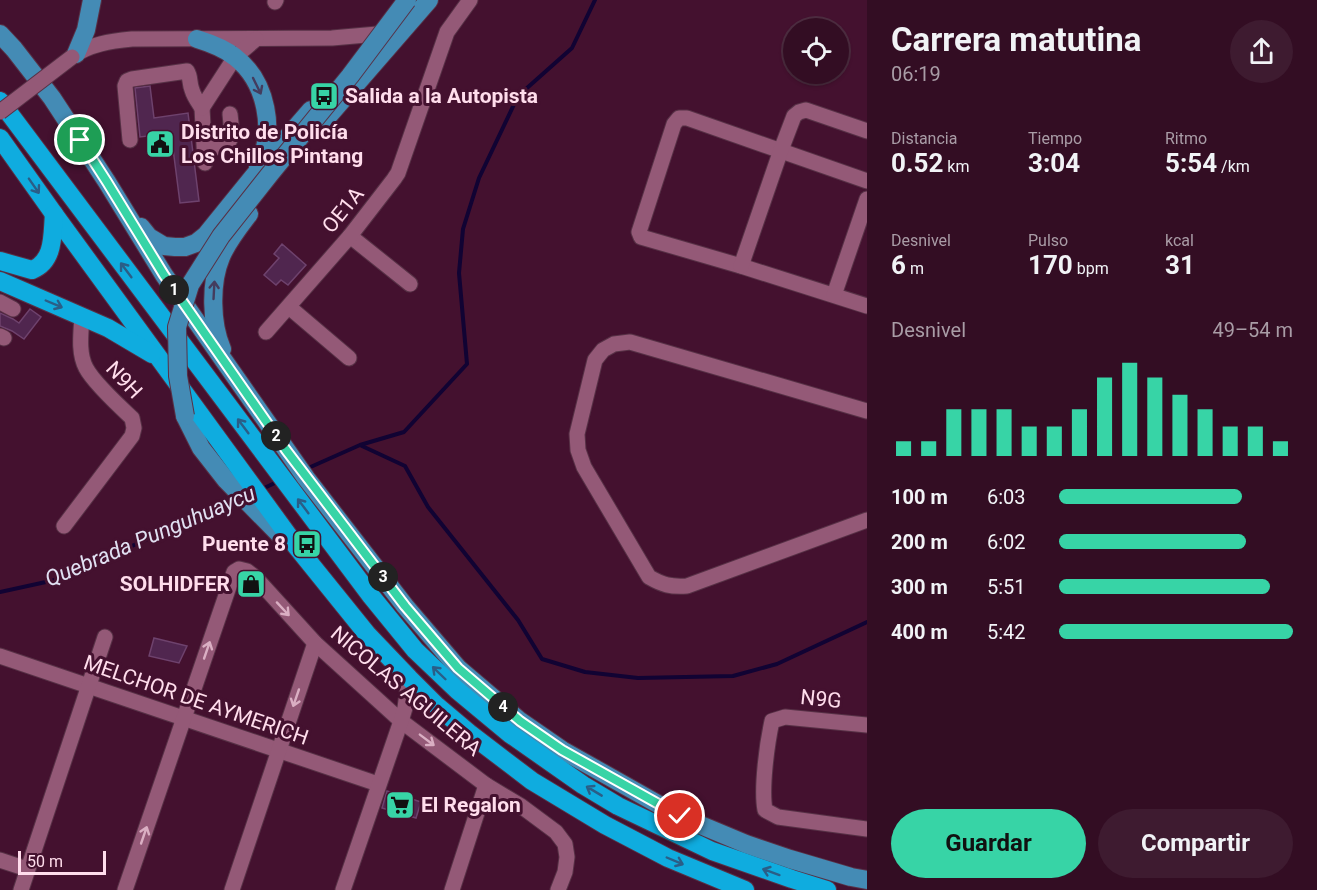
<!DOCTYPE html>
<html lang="es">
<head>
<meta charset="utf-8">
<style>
  :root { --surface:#330d23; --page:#3e1b30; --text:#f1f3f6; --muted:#a99ca6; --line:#4e2d41; --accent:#37d4a6 }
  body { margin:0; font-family:Roboto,sans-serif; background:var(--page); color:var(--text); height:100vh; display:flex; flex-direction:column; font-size:22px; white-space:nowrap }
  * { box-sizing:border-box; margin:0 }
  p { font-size:20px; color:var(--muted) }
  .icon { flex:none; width:33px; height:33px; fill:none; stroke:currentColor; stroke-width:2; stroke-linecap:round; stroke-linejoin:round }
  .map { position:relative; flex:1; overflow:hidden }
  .panel { display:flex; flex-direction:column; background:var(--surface); width:450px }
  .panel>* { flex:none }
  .buttons { position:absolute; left:783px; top:18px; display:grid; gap:12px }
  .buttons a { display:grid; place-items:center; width:66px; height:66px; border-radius:50%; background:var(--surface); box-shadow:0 2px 4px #0004,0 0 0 2px var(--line); font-size:30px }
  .scale { position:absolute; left:18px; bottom:15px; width:88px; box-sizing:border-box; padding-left:6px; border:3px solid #ffddec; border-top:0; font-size:16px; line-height:21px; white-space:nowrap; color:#ffddec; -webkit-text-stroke:4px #44112f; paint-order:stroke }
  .pin { position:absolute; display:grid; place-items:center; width:51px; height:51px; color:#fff; margin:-26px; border:3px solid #fff; border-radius:50%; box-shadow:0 2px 6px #0007 }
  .km { position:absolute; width:30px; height:30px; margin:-15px; border-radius:50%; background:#222; color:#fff; font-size:16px; line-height:30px; text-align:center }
  .round { display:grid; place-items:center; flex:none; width:63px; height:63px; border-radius:32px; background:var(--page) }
  .overview { display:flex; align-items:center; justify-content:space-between; height:102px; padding:0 24px }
  h1 { font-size:33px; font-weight:700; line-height:45px }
  .stats { display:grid; grid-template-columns:repeat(3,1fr); gap:9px; height:102px; padding:6px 24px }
  .stats div { display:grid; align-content:center }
  .stats b { font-size:26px; font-weight:700 }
  .stats small { font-size:16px; font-weight:400 }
  .stats p { font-size:16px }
  .chart { height:168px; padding:12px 24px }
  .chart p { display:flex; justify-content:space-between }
  .chart svg { width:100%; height:108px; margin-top:6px; stroke:var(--accent); stroke-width:6 }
  .action { display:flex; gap:12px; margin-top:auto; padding:12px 24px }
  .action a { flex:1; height:69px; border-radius:36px; background:var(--accent); color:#111; font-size:24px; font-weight:700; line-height:69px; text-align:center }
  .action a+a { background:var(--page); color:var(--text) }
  ul { padding:0 24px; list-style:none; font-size:20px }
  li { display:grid; grid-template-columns:96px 72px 1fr; align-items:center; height:45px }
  li i { height:15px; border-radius:8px; background:var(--accent) }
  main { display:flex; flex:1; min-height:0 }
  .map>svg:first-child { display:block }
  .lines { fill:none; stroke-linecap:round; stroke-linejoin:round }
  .stream { stroke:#110333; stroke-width:4 }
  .building { fill:#50264f; stroke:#6e426d; stroke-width:1.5 }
  .minor-casing { stroke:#573146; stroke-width:17 }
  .major-casing { stroke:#573146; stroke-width:20 }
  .highway-casing { stroke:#573146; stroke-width:20 }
  .minor { stroke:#945977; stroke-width:15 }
  .major { stroke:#448bb5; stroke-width:18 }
  .highway { stroke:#0facdf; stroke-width:18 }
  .minor-bridge-casing { stroke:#573146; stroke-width:17; stroke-linecap:butt }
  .major-bridge-casing { stroke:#573146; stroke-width:20; stroke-linecap:butt }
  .minor-bridge { stroke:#945977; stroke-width:15 }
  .major-bridge { stroke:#448bb5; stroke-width:18 }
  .oneway { stroke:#443c5e }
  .oneway2 { stroke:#2a5e87 }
  .oneway3 { stroke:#daafc3 }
  .route-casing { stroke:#fff; stroke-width:12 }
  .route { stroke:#37d4a6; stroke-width:8 }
  .labels { text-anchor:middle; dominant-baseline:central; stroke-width:6; stroke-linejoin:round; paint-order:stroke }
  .poi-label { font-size:21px; font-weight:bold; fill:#ffddec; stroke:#44112f; text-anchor:start }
  .street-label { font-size:21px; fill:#ffddec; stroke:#44112f }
  .water-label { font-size:22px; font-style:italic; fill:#e1e0f2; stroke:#44112f }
</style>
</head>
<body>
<main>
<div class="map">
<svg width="867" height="890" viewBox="0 0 867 890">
  <rect width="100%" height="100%" fill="#44112f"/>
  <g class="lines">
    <g class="stream">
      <polyline points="362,446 405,466 428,507 518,620 542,659 585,672 638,678 733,676 777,664 867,622"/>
      <polyline points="306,469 360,445 404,432 467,364 459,273 463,229 479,178 518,96 572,48 595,0"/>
      <polyline points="262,489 277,482"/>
      <polyline points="0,592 55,580 236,500"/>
    </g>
  </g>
  <g class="building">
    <polygon points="150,86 154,118 188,113 199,201 180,203 171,133 140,137 135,88"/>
    <polygon points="282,244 306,265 288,285 281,280 276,285 264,275 279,258 274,254"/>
    <polygon points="30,309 41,317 24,339 12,331 0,326 0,313 13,319 19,323"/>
    <polygon points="154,638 187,646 179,663 149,656"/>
    <polygon points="387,791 421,802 416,818 382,808"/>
  </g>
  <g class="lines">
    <g class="minor-casing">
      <g id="minor">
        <polyline points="275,2 276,0"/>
        <path d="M72 57C89 44 112 41 132 39L332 38 389 33"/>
        <polyline points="202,108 205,163"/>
        <path d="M130 140 125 86 127 81 132 79 187 71C191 77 189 83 192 90 194 97 198 102 202 108L235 57 256 39"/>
        <path d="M205 149C234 146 233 141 230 114"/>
        <polyline points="867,181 687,118 679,118 674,124 639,232 641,237 741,266 867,306"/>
        <polyline points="350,236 410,284"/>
        <polyline points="741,266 781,150 794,116 799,112 806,110 867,131"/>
        <polyline points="834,295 867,199"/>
        <polyline points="0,302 13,309"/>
        <polyline points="289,307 349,358"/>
        <polyline points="266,332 350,236 394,179 398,173 447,32 470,0"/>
        <polyline points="0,336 4,338"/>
        <path d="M867 411 630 342 614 344 603 350 595 360 577 434 578 450 584 467 649 577C663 585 670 587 687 586L867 520"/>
        <path d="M64 526 132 436 134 428 132 418C119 406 94 383 86 368 78 353 81 333 82 316"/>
        <polyline points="0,656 378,784"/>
        <path d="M867 725 785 717 772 721C767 744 761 788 765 810L778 817 867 829"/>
        <polyline points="0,860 27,869"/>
        <polyline points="21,890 105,637"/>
        <polyline points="125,890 234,572 239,569 247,571 255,577 315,643 401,721 486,785 521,806 556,832 565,844 567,857 565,872 558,890"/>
        <polyline points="232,890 315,643"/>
        <polyline points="343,890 401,721 405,708 409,678"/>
        <polyline points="452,890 486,785"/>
      </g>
    </g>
    <g class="major-casing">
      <g id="major">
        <polyline points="0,34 14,49 52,98 107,182 164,275 306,478 405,606 458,668 520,721 562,750 679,816 746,844 790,859 851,877 867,880"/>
        <path d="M197 39C210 43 224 48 235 57 267 82 276 131 258 167"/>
        <polyline points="76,54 86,30 92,0"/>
        <polyline points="317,129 429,0"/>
        <polyline points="141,227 149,237 164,246 175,247 185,247 196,243 206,235 253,177 311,110"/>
        <path d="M222 349C211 324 210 283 221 257 227 242 239 227 249 214"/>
        <polyline points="185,416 201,448 226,480 282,537"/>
      </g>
    </g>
    <g class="highway-casing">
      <g id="highway">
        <polyline points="0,101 371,596 415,650 457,690 510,734 583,785 618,806 712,851 792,879 827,890"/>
        <polyline points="0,138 54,214 296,546 367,634 409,678 437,706 469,733 532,781 605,825 668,858 745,890"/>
        <path d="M0 261 32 270C55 261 52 234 54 214"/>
        <polyline points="0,281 108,328 152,354"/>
      </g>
    </g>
    <use href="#minor" class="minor"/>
    <use href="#major" class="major"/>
    <use href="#highway" class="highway"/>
    <g class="minor-bridge-casing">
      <polyline id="minor-bridge" points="0,112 72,57"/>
    </g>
    <g class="major-bridge-casing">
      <polyline id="major-bridge" points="185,416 178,376 177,327 190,285 221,236 270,174 350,76 407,0"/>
    </g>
    <use href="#minor-bridge" class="minor-bridge"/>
    <use href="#major-bridge" class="major-bridge"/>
  </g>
  <defs><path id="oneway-shaft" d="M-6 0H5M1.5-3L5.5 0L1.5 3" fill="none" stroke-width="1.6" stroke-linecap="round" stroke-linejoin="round" transform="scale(1.5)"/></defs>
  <g class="oneway">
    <use href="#oneway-shaft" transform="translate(257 86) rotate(64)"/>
    <use href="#oneway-shaft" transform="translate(214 290) rotate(-87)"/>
  </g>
  <g class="oneway2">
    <use href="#oneway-shaft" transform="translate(34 186) rotate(55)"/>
    <use href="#oneway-shaft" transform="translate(126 270) rotate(-127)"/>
    <use href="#oneway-shaft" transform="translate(54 304) rotate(23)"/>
    <use href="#oneway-shaft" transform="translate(243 426) rotate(-127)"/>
    <use href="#oneway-shaft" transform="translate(303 506) rotate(-127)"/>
    <use href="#oneway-shaft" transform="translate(439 673) rotate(-136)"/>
    <use href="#oneway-shaft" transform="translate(594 791) rotate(-149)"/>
    <use href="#oneway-shaft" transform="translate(675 861) rotate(23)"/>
    <use href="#oneway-shaft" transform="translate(771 872) rotate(-160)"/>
  </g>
  <g class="oneway3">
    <use href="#oneway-shaft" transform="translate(283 609) rotate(47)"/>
    <use href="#oneway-shaft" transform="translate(207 650) rotate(-71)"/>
    <use href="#oneway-shaft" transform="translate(296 698) rotate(109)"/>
    <use href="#oneway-shaft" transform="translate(427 740) rotate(37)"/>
    <use href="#oneway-shaft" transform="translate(144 835) rotate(-71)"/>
  </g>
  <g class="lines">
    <g class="route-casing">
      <polyline id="route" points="80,140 107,182 164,275 286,450 405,606 458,668 520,721 562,750 680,816"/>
    </g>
    <use href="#route" class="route"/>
  </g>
  <defs>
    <g id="bus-square" transform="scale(1.5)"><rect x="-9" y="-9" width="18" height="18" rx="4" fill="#37d4a6" stroke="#44112f"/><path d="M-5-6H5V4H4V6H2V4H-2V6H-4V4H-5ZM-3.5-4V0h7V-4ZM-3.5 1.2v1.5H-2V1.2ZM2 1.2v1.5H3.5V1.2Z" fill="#111"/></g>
    <g id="civic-square" transform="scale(1.5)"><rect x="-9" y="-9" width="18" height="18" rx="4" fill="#37d4a6" stroke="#44112f"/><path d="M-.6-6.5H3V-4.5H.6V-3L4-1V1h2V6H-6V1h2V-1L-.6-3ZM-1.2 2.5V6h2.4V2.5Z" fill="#111"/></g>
    <g id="shop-square" transform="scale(1.5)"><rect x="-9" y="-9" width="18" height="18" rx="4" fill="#37d4a6" stroke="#44112f"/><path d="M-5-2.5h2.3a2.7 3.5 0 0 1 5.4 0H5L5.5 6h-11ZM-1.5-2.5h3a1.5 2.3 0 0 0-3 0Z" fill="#111"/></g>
    <g id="supermarket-square" transform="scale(1.5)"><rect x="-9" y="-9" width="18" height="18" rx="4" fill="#37d4a6" stroke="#44112f"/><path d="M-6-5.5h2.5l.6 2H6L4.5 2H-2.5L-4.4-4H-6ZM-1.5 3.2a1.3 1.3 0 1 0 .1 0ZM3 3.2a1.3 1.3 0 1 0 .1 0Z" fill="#111"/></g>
  </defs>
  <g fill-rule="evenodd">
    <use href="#bus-square" x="324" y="96"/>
    <use href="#civic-square" x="160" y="144"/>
    <use href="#bus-square" x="307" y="544"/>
    <use href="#shop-square" x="251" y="584"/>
    <use href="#supermarket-square" x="400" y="805"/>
  </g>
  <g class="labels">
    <g class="poi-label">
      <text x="345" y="96">Salida a la Autopista</text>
      <text x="181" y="132">Distrito de Policía<tspan x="181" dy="24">Los Chillos Pintang</tspan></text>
      <text x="286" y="544" text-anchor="end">Puente 8</text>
      <text x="230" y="584" text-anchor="end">SOLHIDFER</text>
      <text x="421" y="805">El Regalon</text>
    </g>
    <g class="street-label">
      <text transform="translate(343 210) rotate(-51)">OE1A</text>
      <text transform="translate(124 380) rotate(47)">N9H</text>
      <text transform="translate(406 691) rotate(40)">NICOLAS AGUILERA</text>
      <text transform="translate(821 699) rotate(6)">N9G</text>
      <text transform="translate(196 700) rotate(19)">MELCHOR DE AYMERICH</text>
    </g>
    <g class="water-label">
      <text transform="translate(150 536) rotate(-23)">Quebrada Punguhuaycu</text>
    </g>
  </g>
</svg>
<div class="buttons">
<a><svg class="icon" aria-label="locate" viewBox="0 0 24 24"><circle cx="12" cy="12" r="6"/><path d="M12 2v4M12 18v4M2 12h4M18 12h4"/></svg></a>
</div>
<div class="scale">50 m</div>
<div class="pin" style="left:80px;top:140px;background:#1e9e55"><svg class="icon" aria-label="arrive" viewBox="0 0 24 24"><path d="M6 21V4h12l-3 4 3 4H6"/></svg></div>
<div class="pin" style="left:680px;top:816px;background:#d93025"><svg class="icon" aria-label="check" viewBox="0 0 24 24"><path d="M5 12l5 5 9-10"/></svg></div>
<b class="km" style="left:174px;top:290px">1</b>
<b class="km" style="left:276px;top:436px">2</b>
<b class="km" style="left:383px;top:577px">3</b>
<b class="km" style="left:503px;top:707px">4</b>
</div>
<section class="panel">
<div class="overview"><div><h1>Carrera matutina</h1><p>06:19</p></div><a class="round"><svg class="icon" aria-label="share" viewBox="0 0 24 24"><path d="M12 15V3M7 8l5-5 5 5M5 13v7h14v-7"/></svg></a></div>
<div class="stats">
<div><p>Distancia</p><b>0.52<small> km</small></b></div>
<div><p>Tiempo</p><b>3:04</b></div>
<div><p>Ritmo</p><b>5:54<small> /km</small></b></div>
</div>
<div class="stats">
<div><p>Desnivel</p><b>6<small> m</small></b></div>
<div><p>Pulso</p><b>170<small> bpm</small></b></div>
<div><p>kcal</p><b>31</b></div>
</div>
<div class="chart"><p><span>Desnivel</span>49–54 m</p>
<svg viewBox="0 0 160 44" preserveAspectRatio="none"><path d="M5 44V38M15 44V38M25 44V25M35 44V25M45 44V25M55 44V32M65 44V32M75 44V25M85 44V12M95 44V6M105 44V12M115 44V19M125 44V25M135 44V32M145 44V32M155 44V38"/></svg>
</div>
<ul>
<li><b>100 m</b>6:03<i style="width:78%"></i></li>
<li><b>200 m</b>6:02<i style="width:80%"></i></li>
<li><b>300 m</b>5:51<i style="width:90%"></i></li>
<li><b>400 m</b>5:42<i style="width:100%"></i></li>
</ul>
<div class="action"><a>Guardar</a><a>Compartir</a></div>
</section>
</main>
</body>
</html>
